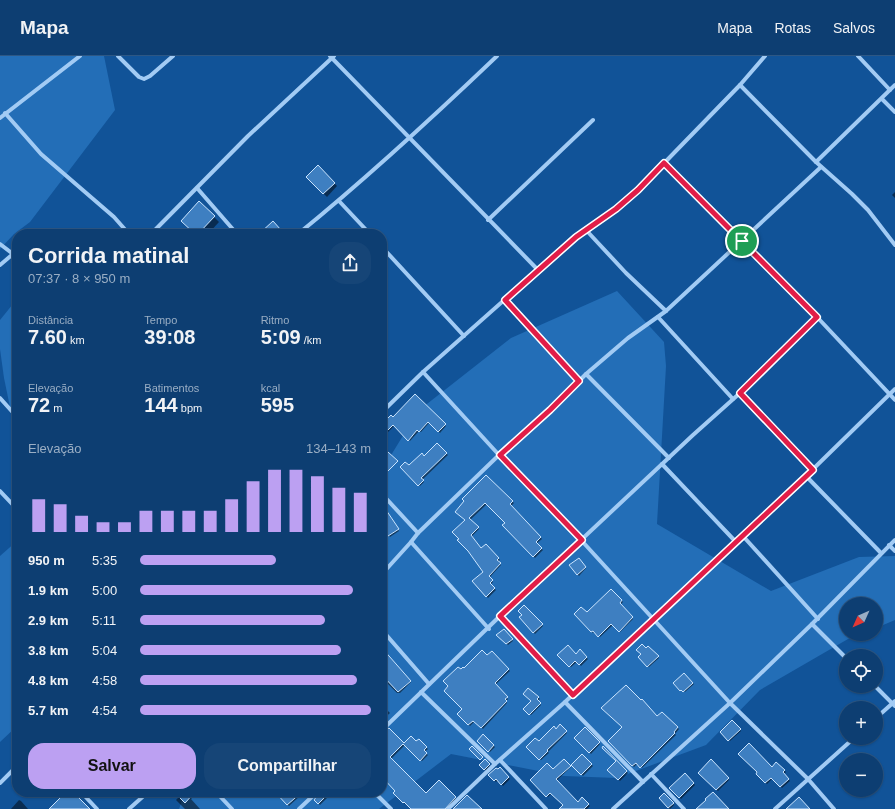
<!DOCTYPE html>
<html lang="pt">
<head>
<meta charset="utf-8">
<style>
  :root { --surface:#0d3e72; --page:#164577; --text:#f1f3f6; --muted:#9aaec4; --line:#2d5784; --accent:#bca0f2 }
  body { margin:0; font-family:Arial,sans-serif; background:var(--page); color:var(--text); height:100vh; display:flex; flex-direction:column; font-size:15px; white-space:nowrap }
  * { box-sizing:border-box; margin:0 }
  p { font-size:13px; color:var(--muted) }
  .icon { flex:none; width:22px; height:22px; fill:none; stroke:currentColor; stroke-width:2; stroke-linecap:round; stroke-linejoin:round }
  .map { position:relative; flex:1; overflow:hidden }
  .details { position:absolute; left:12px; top:173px; width:375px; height:568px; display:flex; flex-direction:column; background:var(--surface); border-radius:16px; box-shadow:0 1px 3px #0004,0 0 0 1px var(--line) }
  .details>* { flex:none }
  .needle { width:26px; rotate:225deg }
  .tools { position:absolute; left:839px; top:541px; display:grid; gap:8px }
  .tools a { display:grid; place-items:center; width:44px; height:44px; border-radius:50%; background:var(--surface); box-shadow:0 1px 3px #0004,0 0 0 1px var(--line); font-size:20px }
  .pin { position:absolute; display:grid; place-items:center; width:34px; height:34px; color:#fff; margin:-17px; border:2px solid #fff; border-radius:50%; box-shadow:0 1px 4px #0007 }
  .round { display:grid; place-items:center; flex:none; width:42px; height:42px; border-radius:16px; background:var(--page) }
  .overview { display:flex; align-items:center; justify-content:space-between; height:68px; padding:0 16px }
  h1 { font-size:22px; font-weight:600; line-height:30px }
  .figures { display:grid; grid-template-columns:repeat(3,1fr); gap:6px; height:68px; padding:4px 16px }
  .figures div { display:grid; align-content:center }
  .figures b { font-size:20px; font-weight:600 }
  .figures small { font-size:11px; font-weight:400 }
  .figures p { font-size:11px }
  .chart { height:112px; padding:8px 16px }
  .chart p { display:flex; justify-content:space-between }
  .chart svg { width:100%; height:72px; margin-top:4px; stroke:var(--accent); stroke-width:6 }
  .primary-button { display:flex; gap:8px; margin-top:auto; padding:8px 16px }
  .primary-button a { flex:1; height:46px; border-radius:16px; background:var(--accent); color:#111; font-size:16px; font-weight:600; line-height:46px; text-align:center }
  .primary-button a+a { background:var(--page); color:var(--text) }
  ul { padding:0 16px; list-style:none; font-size:13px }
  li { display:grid; grid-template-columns:64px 48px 1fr; align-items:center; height:30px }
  li i { height:10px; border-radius:5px; background:var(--accent) }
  header { display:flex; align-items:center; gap:24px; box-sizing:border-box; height:56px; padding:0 20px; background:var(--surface); border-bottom:1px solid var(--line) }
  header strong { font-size:19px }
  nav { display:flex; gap:22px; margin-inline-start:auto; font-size:14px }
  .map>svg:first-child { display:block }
  .green { fill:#236eb7 }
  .shadow { fill:#0007 }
  .building { fill:#3e7fc1; stroke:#cae4fe }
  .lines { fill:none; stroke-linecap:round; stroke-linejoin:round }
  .minor { stroke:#a2cbf4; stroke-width:4 }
  .route-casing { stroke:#fff; stroke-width:8 }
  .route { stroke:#e11d48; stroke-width:5 }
</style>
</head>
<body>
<header>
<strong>Mapa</strong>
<nav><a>Mapa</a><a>Rotas</a><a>Salvos</a></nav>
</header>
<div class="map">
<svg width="895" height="753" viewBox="0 0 895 753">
  <rect width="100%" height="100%" fill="#115398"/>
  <g class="green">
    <polygon points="0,0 104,0 115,54 30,166 14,178 0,193"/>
    <polygon points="617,235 664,286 666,310 657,468 771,535 859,501 895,500 895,564 876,572 876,548 846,548 846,578 860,578 848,583 760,634 706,689 617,722 564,720 451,698 379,753 179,753 185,736 382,736 382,414 418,355 511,282"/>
    <polygon points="17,243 17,385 4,322 0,293 0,264"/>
    <polygon points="17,485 17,670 0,686 0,500"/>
  </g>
  <g class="shadow">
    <polygon points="318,111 337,130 327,141 307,121"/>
    <polygon points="895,136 895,142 892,139"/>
    <polygon points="214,161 219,166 208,178 196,178"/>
    <polygon points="273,166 283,178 267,178"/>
    <polygon points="415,340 446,370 440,377 429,367 421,376 419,375 410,385 395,369 384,380 382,378 382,369 393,362"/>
    <polygon points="437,389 448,399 422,424 424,426 420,430 401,411 409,411 424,401"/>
    <polygon points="486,420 514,447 511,450 542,483 536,488 543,494 535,502 504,469 506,467 487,448 470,464 479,473 472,480 482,494 486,490 500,504 497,506 501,509 489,522 493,526 490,529 496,534 488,542 482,535 484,516 469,494 466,464"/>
    <polygon points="386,455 399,475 390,481 382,470 382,456"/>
    <polygon points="579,503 586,512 579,520 571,510"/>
    <polygon points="611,534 623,546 620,549 633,563 620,576 613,569 600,581 595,575 593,577 575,559 587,558"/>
    <polygon points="524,550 543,570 535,578 521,561 523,559"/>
    <polygon points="504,574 513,585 508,589 498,579"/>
    <polygon points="648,591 659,602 649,611 639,601"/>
    <polygon points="580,595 588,603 581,610 577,606 571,611 559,599 576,599"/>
    <polygon points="385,597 411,626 400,637 397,637 382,622 382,600"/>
    <polygon points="493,598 510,615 495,629 508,643 506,645 507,647 483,673 475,665 470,670 458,658 463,653 461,615"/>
    <polygon points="684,618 694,628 685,636 683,634 682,635 674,627"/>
    <polygon points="528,633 540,643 537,645 541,649 531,659 525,653 532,645"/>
    <polygon points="382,649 390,657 382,664"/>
    <polygon points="662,657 679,673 675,678 676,679 642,712 638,707 634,711 610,685 657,662"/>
    <polygon points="732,666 741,675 730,685 721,676"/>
    <polygon points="560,670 567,677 548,696 549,697 541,704 527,691 539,687"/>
    <polygon points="389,673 404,689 416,687 419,684 428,693 424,696 428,699 422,705 405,689 389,705 382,696 382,678"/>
    <polygon points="585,673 600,688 591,698 575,682"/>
    <polygon points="483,680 495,691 490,696 478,685"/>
    <polygon points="582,699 593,710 583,720 572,709"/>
    <polygon points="564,704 571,711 556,725 577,747 582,743 590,750 587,753 568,753 552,737 548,741 532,724 553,715"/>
    <polygon points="711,704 729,724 718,735 699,717"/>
    <polygon points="485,705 490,710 486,715 481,709"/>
    <polygon points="617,706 628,717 620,725 609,714"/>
    <polygon points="776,708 786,716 784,718 790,725 782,732 773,722 767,728 757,718 772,712"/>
    <polygon points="500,712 510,723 503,730 498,724 496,726 490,719"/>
    <polygon points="685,718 695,729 681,743 671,732"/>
    <polygon points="439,726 456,743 446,753 412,753 406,747 405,748 397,739 426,738"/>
    <polygon points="184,736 198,736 191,743 200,753 185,753 176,744"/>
    <polygon points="268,736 274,736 271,739"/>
    <polygon points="276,736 299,736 301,739 289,750"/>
    <polygon points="321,736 333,736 320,749 315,744"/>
    <polygon points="664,738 674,749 670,753 660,742"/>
    <polygon points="19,744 21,745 28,753 11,753"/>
  </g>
  <g class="building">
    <polygon points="318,109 335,127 323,138 306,121"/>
    <polygon points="199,145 215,160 198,178 195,178 181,165"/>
    <polygon points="273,165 281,174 277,178 259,178"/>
    <polygon points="415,338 446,368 438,376 428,366 419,376 417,374 408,385 393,369 382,380 382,368 391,359 393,361"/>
    <polygon points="437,387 447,397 421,422 424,424 418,430 400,411 405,406 409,409 422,397 424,400"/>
    <polygon points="382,392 387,398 388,396 398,405 382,421"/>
    <polygon points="486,419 513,445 510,448 541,481 536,486 542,492 533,501 502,469 505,467 485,447 469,462 479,471 471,479 481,492 486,488 499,502 497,504 501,507 489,520 493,524 490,527 495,532 486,541 472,525 483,516 468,495 457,484 459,483 452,476 465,464 455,456 464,445 462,443"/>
    <polygon points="382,448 399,473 388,480 382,471"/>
    <polygon points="579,502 586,511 577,519 569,509"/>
    <polygon points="611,533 622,544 620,547 633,561 619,576 611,568 598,581 593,575 591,576 574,558 581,551 587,556"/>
    <polygon points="524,549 543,568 533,577 519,561 522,559 518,555"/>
    <polygon points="504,573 513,583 506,588 496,579"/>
    <polygon points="642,588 646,592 648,590 659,600 647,611 638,601 641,598 636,594"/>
    <polygon points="568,589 576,598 580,593 587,601 579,609 575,605 569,611 557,599"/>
    <polygon points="382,592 411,625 398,636 382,619"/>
    <polygon points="482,594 487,599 492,595 509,613 495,627 508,641 505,643 507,645 481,672 473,665 468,669 457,658 462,653 444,635 448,630 443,625 458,611 461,613 463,611 464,612"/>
    <polygon points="684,617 693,627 683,636 681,634 680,635 673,627"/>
    <polygon points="626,629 641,644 642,643 657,660 662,656 678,671 674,676 675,677 640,712 636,707 632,710 608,685 622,671 601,652"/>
    <polygon points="528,632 539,641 537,643 541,647 529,659 523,653 531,645 523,638"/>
    <polygon points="732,664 741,673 728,685 720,676"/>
    <polygon points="560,668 567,675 547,694 548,695 539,704 526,691 535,682 539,685 554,670 556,673"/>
    <polygon points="585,671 600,686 589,697 574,682"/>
    <polygon points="389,672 404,687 411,680 416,685 419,683 427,691 424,694 427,697 420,705 403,688 390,701 426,737 439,724 456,741 445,753 411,753 404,746 403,747 393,737 395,735 382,721 382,677"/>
    <polygon points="483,678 494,689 488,696 477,685"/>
    <polygon points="749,687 772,711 776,706 785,714 783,716 789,723 780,731 771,722 765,727 756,718 757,716 738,698"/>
    <polygon points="472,690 483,701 480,704 469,693"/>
    <polygon points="603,690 627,715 618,724 607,714 616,705 602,692"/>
    <polygon points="582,698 592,708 581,719 571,709"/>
    <polygon points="485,703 490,708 484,714 479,709"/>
    <polygon points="564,703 571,710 556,723 578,746 582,741 589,748 584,753 559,753 563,749 550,737 546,741 530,724 547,707 553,713"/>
    <polygon points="711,703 729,722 716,734 698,717"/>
    <polygon points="500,711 509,721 501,729 496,723 494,725 488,719 496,712 498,713"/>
    <polygon points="685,717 694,727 679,742 669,732"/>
    <polygon points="66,736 73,736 90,753 49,753"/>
    <polygon points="183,736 195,736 185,747 178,740"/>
    <polygon points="275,736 302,736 287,749"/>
    <polygon points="320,736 330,736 318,748 314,744"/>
    <polygon points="713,736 729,753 696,753 706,744 705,743"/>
    <polygon points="664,737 674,747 668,752 659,742"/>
    <polygon points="467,739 482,753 453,753"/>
    <polygon points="799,741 810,753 786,753"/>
  </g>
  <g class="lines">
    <g class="minor">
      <polyline points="118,0 139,21 144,23 150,20 173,0"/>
      <polyline points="330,0 538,214"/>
      <polyline points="858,0 890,34"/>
      <polyline points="740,29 816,106 852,138 868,154 895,189"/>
      <polyline points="882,43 895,56"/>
      <polyline points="5,57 41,98 114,161 129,178"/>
      <polyline points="0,62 80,0"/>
      <polyline points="816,106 895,29"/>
      <polyline points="664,107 817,261 895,344"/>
      <polyline points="197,132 237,178"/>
      <polyline points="339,145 370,178"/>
      <polyline points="488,164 593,64"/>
      <polyline points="586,174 626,217 666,255"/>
      <polyline points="151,178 248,80 334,0"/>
      <path d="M298 178C367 122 432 62 497 0"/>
      <polyline points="0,188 17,201"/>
      <polyline points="382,191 464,280"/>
      <polyline points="0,209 13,198"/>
      <polyline points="505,244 579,325"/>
      <polyline points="658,261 733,343"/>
      <polyline points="423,316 499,399 581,484 730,647 808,723 834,753"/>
      <polyline points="586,318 669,402"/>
      <polyline points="740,337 813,414"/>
      <polyline points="0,342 17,361"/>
      <polyline points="382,356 423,316 538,214 576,181 616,153 638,134 740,29 765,0"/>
      <polyline points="662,408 735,485"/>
      <polyline points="806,420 881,497"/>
      <polyline points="0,435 17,453"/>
      <polyline points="382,438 418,477"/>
      <polyline points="742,479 818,563"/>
      <polyline points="411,486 489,573"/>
      <polyline points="889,489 895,495"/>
      <polyline points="382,518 411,486 418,477 499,399 550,354 586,318 628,282 666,255 821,111"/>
      <polyline points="500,560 573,639"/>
      <polyline points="812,568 846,602"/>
      <polyline points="382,574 429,628"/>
      <polyline points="875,630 895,650"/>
      <polyline points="421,636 495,708"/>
      <polyline points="565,646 643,726"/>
      <polyline points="876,662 895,645"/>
      <polyline points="382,674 500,560 693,379 740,337 817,261"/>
      <polyline points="500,704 546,753"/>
      <polyline points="651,718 684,753"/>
      <polyline points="0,727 17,710"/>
      <polyline points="81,736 97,753"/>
      <polyline points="216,736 232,753"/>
      <polyline points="374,736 391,753"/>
      <polyline points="129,753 148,736"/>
      <polyline points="299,753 317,736"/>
      <polyline points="448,753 495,708 565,646 806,420 895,333"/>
      <polyline points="613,753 730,647 812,568 895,484"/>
      <polyline points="775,753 854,682"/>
    </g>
  </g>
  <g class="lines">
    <g class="route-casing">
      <polygon id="route" points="664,107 817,261 740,337 813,414 573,639 500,560 582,484 500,399 550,354 579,325 505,244 576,181 616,153 638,134"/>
    </g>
    <use href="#route" class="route"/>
  </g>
</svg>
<div class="tools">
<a><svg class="needle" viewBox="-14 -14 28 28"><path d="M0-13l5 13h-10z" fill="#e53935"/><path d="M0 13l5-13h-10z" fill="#9aaec4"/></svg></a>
<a><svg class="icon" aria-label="locate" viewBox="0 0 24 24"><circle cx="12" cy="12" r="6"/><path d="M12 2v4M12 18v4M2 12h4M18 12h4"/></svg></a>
<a>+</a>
<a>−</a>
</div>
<div class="pin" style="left:742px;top:185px;background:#1e9e55"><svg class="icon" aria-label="arrive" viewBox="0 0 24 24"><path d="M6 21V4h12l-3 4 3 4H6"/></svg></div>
<section class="details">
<div class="overview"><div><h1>Corrida matinal</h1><p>07:37 · 8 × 950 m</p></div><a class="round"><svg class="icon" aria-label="share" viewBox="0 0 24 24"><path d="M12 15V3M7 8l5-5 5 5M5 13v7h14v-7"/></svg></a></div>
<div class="figures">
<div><p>Distância</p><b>7.60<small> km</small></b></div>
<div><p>Tempo</p><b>39:08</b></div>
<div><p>Ritmo</p><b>5:09<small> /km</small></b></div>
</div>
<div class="figures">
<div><p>Elevação</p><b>72<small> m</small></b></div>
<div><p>Batimentos</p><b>144<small> bpm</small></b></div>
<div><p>kcal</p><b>595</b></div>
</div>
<div class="chart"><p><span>Elevação</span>134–143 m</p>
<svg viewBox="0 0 160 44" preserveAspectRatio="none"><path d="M5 44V24M15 44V27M25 44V34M35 44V38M45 44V38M55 44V31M65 44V31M75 44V31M85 44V31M95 44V24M105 44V13M115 44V6M125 44V6M135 44V10M145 44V17M155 44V20"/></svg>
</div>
<ul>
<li><b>950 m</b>5:35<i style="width:59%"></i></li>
<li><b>1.9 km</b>5:00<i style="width:92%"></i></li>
<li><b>2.9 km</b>5:11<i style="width:80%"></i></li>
<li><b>3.8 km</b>5:04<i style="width:87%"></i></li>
<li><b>4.8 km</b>4:58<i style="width:94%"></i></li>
<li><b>5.7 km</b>4:54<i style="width:100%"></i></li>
</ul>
<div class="primary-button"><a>Salvar</a><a>Compartilhar</a></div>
</section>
</div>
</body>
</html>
